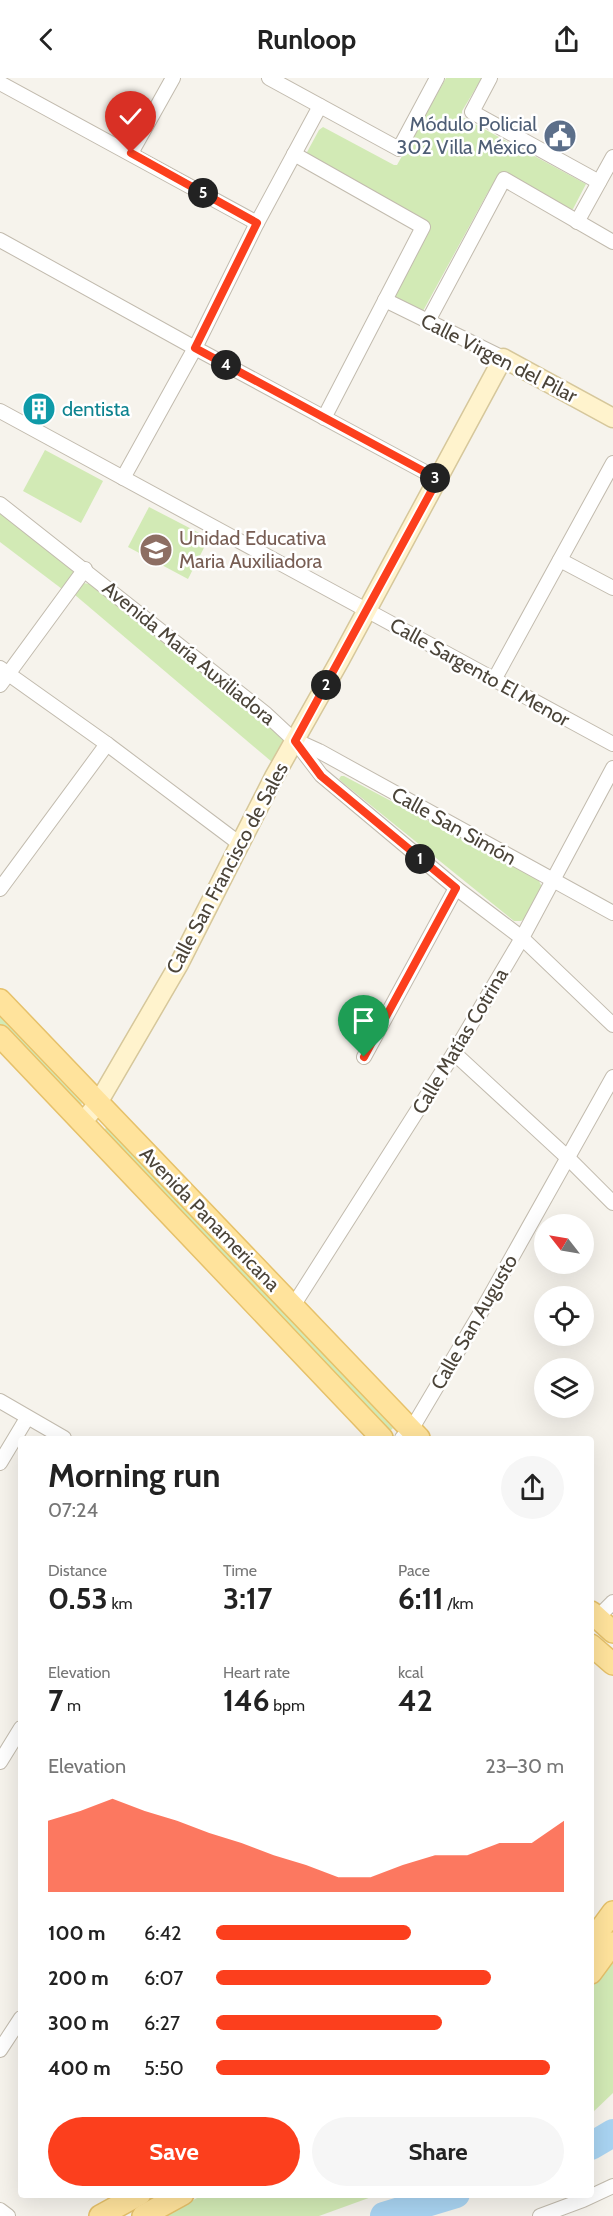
<!DOCTYPE html>
<html lang="en">
<head>
<meta charset="utf-8">
<style>
  :root { --surface:#fff; --page:#f6f6f6; --text:#222; --muted:#767676; --accent:#fc3f1d }
  body { margin:0; font-family:Cabin,sans-serif; background:var(--page); color:var(--text); height:100vh; display:flex; flex-direction:column; font-size:22px; white-space:nowrap }
  * { box-sizing:border-box; margin:0 }
  p { font-size:20px; color:var(--muted) }
  .icon { flex:none; width:33px; height:33px; fill:none; stroke:currentColor; stroke-width:2; stroke-linecap:round; stroke-linejoin:round }
  .map { position:relative; flex:1; overflow:hidden }
  .drawer { position:absolute; left:18px; top:1358px; width:576px; height:762px; display:flex; flex-direction:column; background:var(--surface); border-radius:6px; box-shadow:0 6px 24px #0002 }
  .drawer>* { flex:none }
  .needle { width:39px; rotate:301deg }
  .controls { position:absolute; left:534px; top:1136px; display:grid; gap:12px }
  .controls a { display:grid; place-items:center; width:60px; height:60px; border-radius:50%; background:var(--surface); box-shadow:0 6px 24px #0002; font-size:30px }
  .pin { position:absolute; display:grid; place-items:center; width:51px; height:51px; color:#fff; margin:-62px -26px; border-radius:50% 50% 50% 0; rotate:-45deg; box-shadow:0 0 6px #0007 }
  .pin .icon { rotate:45deg }
  .km { position:absolute; width:30px; height:30px; margin:-15px; border-radius:50%; background:#222; color:#fff; font-size:16px; line-height:30px; text-align:center }
  .round { display:grid; place-items:center; flex:none; width:63px; height:63px; border-radius:32px; background:var(--page) }
  .summary { display:flex; align-items:center; justify-content:space-between; height:102px; padding:0 30px }
  h1 { font-size:33px; font-weight:700; line-height:45px }
  .figures { display:grid; grid-template-columns:repeat(3,1fr); gap:9px; height:102px; padding:6px 30px }
  .figures div { display:grid; align-content:center }
  .figures b { font-size:30px; font-weight:700 }
  .figures small { font-size:16px; font-weight:400 }
  .figures p { font-size:16px }
  .chart { height:168px; padding:12px 30px }
  .chart p { display:flex; justify-content:space-between }
  .chart svg { width:100%; height:108px; margin-top:6px; fill:var(--accent); opacity:.7 }
  .primary-button { display:flex; gap:12px; margin-top:auto; padding:12px 30px }
  .primary-button a { flex:1; height:69px; border-radius:36px; background:var(--accent); color:#fff; font-size:24px; font-weight:700; line-height:69px; text-align:center }
  .primary-button a+a { background:var(--page); color:var(--text) }
  ul { padding:0 30px; list-style:none; font-size:20px }
  li { display:grid; grid-template-columns:96px 72px 1fr; align-items:center; height:45px }
  li i { height:15px; border-radius:8px; background:var(--accent) }
  header { display:flex; justify-content:space-between; align-items:center; height:78px; padding:0 30px; background:var(--surface); font-size:27px; font-weight:700 }
  .map>svg:first-child { display:block }
  .green { fill:#d2eab5 }
  .lines { fill:none; stroke-linecap:round; stroke-linejoin:round }
  .river { stroke:#a9d4f2; stroke-width:28 }
  .street-casing { stroke:#c2bbae; stroke-width:16 }
  .secondary-casing { stroke:#d6c79b; stroke-width:21 }
  .primary-casing { stroke:#e6c16a; stroke-width:24 }
  .street { stroke:#fff; stroke-width:14 }
  .secondary { stroke:#fff3cd; stroke-width:18 }
  .primary { stroke:#ffe39c; stroke-width:21 }
  .route-casing { stroke:#fff; stroke-width:12 }
  .route { stroke:#fc3f1d; stroke-width:8 }
  .labels { text-anchor:middle; dominant-baseline:central; stroke-width:5; stroke-linejoin:round; paint-order:stroke }
  .service-label { font-size:20px; fill:#4e5e75; stroke:#fff; text-anchor:end }
  .street-label { font-size:20px; fill:#4b4439; stroke:#fff }
  .culture-label { font-size:20px; fill:#0d838f; stroke:#fff; text-anchor:start }
  .education-label { font-size:20px; fill:#785e54; stroke:#fff; text-anchor:start }
</style>
</head>
<body>
<header><svg class="icon" aria-label="back" viewBox="0 0 24 24"><path d="M15 5l-7 7 7 7"/></svg>Runloop<svg class="icon" aria-label="share" viewBox="0 0 24 24"><path d="M12 15V3M7 8l5-5 5 5M5 13v7h14v-7"/></svg></header>
<div class="map">
<svg width="613" height="2138" viewBox="0 0 613 2138">
  <rect width="100%" height="100%" fill="#f6f3ec"/>
  <g class="green">
    <polygon points="446,0 482,0 462,33 462,39 586,106 573,131 570,131 506,96 488,114 423,233 396,226 393,218 430,150 429,146 306,76 319,52 323,49 394,87 397,87"/>
    <polygon points="45,372 103,403 81,445 23,413"/>
    <polygon points="149,429 209,460 188,501 128,469"/>
    <polygon points="0,435 75,493 62,511 0,464"/>
    <polygon points="83,505 90,506 287,661 272,684 75,517"/>
    <polygon points="341,698 344,698 538,801 542,809 541,813 524,841 521,843 514,843 342,704 339,701"/>
    <polygon points="0,938 82,1025 79,1029 0,946"/>
    <polygon points="109,1047 393,1350 389,1354 104,1052"/>
    <polygon points="613,1879 613,2015 591,2036 591,1909"/>
    <polygon points="203,2117 377,2117 319,2138 162,2138"/>
  </g>
  <g class="lines">
    <g class="river">
      <polyline points="591,2068 613,2055"/>
      <polyline points="384,2138 456,2116"/>
    </g>
    <g class="street-casing">
      <g id="street">
        <polyline points="269,0 399,71 437,0"/>
        <polyline points="490,0 472,34 599,104"/>
        <polyline points="0,5 257,145"/>
        <polyline points="131,75 173,0"/>
        <polyline points="294,76 423,149 324,340"/>
        <polyline points="577,144 613,79"/>
        <polyline points="0,162 195,270 438,401"/>
        <polyline points="385,222 503,280"/>
        <polyline points="428,243 504,101 613,164"/>
        <polyline points="0,333 613,666"/>
        <polyline points="123,400 195,270 257,145 320,28"/>
        <polyline points="0,426 266,636 295,663 321,697 456,810 522,860 613,947"/>
        <polyline points="560,482 613,510"/>
        <polyline points="0,590 107,666 240,766"/>
        <polyline points="494,602 613,385"/>
        <polyline points="0,607 85,491"/>
        <polyline points="297,663 319,673 613,835"/>
        <polyline points="0,811 107,666"/>
        <polyline points="454,975 568,1080 613,1125"/>
        <polyline points="364,979 456,810"/>
        <polyline points="293,1228 454,975 522,860 613,690"/>
        <polyline points="0,1323 64,1360"/>
        <polyline points="402,1360 411,1352 484,1229 613,999"/>
        <polyline points="0,1385 27,1340"/>
        <polyline points="593,1544 613,1524"/>
        <polyline points="0,1684 21,1650"/>
        <polyline points="0,1972 21,1940"/>
        <polyline points="0,2132 8,2138"/>
        <polyline points="540,2138 583,2122 613,2108"/>
      </g>
    </g>
    <g class="secondary-casing">
      <polyline id="secondary" points="83,1044 98,1025 179,886 274,699 340,582 503,280 613,340"/>
    </g>
    <g class="primary-casing">
      <g id="primary">
        <polyline points="0,922 419,1360"/>
        <polyline points="0,958 382,1360"/>
        <polyline points="591,1534 613,1554"/>
        <polyline points="591,1567 613,1586"/>
        <polyline points="591,1864 613,1834"/>
        <polyline points="591,1895 613,1865"/>
        <polyline points="100,2138 140,2116"/>
        <polyline points="143,2138 183,2116"/>
      </g>
    </g>
    <use href="#street" class="street"/>
    <use href="#secondary" class="secondary"/>
    <use href="#primary" class="primary"/>
  </g>
  <g class="lines">
    <g class="route-casing">
      <polyline id="route" points="131,75 257,145 195,270 438,401 295,663 321,698 456,810 364,979"/>
    </g>
    <use href="#route" class="route"/>
  </g>
  <defs>
    <g id="civic-disc" transform="scale(1.725)"><circle r="9.5" fill="#5c6f8a" stroke="#fff"/><path d="M-.6-6.5H3V-4.5H.6V-3L4-1V1h2V6H-6V1h2V-1L-.6-3ZM-1.2 2.5V6h2.4V2.5Z" fill="#fff"/></g>
    <g id="building-disc" transform="scale(1.725)"><circle r="9.5" fill="#0f9aa8" stroke="#fff"/><path d="M-4-6H4V6H1V3H-1V6H-4ZM-2.5-4.3h1.7v1.8h-1.7ZM.8-4.3h1.7v1.8H.8ZM-2.5-1h1.7V.8h-1.7ZM.8-1h1.7V.8H.8Z" fill="#fff"/></g>
    <g id="school-disc" transform="scale(1.725)"><circle r="9.5" fill="#8d6e63" stroke="#fff"/><path d="M0-5L7-2L0 1L-7-2ZM-4 1L0 2.5L4 1V4Q0 6-4 4Z" fill="#fff"/></g>
  </defs>
  <g fill-rule="evenodd">
    <use href="#civic-disc" x="560" y="58"/>
    <use href="#building-disc" x="39" y="331"/>
    <use href="#school-disc" x="156" y="472"/>
  </g>
  <g class="labels">
    <g class="service-label">
      <text x="537" y="46">Módulo Policial<tspan x="537" dy="23">302 Villa México</tspan></text>
    </g>
    <g class="street-label">
      <text transform="translate(499 280) rotate(27)">Calle Virgen del Pilar</text>
      <text transform="translate(189 575) rotate(39)">Avenida María Auxiliadora</text>
      <text transform="translate(480 594) rotate(29)">Calle Sargento El Menor</text>
      <text transform="translate(454 748) rotate(29)">Calle San Simón</text>
      <text transform="translate(227 790) rotate(-62)">Calle San Francisco de Sales</text>
      <text transform="translate(460 963) rotate(-59)">Calle Matías Cotrina</text>
      <text transform="translate(210 1141) rotate(46)">Avenida Panamericana</text>
      <text transform="translate(474 1244) rotate(-60)">Calle San Augusto</text>
    </g>
    <g class="culture-label">
      <text x="62" y="331">dentista</text>
    </g>
    <g class="education-label">
      <text x="179" y="460">Unidad Educativa<tspan x="179" dy="23">Maria Auxiliadora</tspan></text>
    </g>
  </g>
</svg>
<div class="controls">
<a><svg class="needle" viewBox="-14 -14 28 28"><path d="M0-13l5 13h-10z" fill="#e53935"/><path d="M0 13l5-13h-10z" fill="#767676"/></svg></a>
<a><svg class="icon" aria-label="locate" viewBox="0 0 24 24"><circle cx="12" cy="12" r="6"/><path d="M12 2v4M12 18v4M2 12h4M18 12h4"/></svg></a>
<a><svg class="icon" aria-label="layers" viewBox="0 0 24 24"><path d="M12 4l9 5-9 5-9-5zM3 14l9 5 9-5"/></svg></a>
</div>
<div class="pin" style="left:364px;top:979px;background:#1e9e55"><svg class="icon" aria-label="arrive" viewBox="0 0 24 24"><path d="M6 21V4h12l-3 4 3 4H6"/></svg></div>
<div class="pin" style="left:131px;top:75px;background:#d93025"><svg class="icon" aria-label="check" viewBox="0 0 24 24"><path d="M5 12l5 5 9-10"/></svg></div>
<b class="km" style="left:420px;top:781px">1</b>
<b class="km" style="left:326px;top:607px">2</b>
<b class="km" style="left:435px;top:400px">3</b>
<b class="km" style="left:226px;top:287px">4</b>
<b class="km" style="left:203px;top:115px">5</b>
<section class="drawer">
<div class="summary"><div><h1>Morning run</h1><p>07:24</p></div><a class="round"><svg class="icon" aria-label="share" viewBox="0 0 24 24"><path d="M12 15V3M7 8l5-5 5 5M5 13v7h14v-7"/></svg></a></div>
<div class="figures">
<div><p>Distance</p><b>0.53<small> km</small></b></div>
<div><p>Time</p><b>3:17</b></div>
<div><p>Pace</p><b>6:11<small> /km</small></b></div>
</div>
<div class="figures">
<div><p>Elevation</p><b>7<small> m</small></b></div>
<div><p>Heart rate</p><b>146<small> bpm</small></b></div>
<div><p>kcal</p><b>42</b></div>
</div>
<div class="chart"><p><span>Elevation</span>23–30 m</p>
<svg viewBox="0 0 160 44" preserveAspectRatio="none"><path d="M0 44V15L10 11L20 6L30 11L40 15L50 20L60 24L70 29L80 33L90 38L100 38L110 33L120 29L130 29L140 24L150 24L160 15V44z"/></svg>
</div>
<ul>
<li><b>100 m</b>6:42<i style="width:56%"></i></li>
<li><b>200 m</b>6:07<i style="width:79%"></i></li>
<li><b>300 m</b>6:27<i style="width:65%"></i></li>
<li><b>400 m</b>5:50<i style="width:96%"></i></li>
</ul>
<div class="primary-button"><a>Save</a><a>Share</a></div>
</section>
</div>
</body>
</html>
